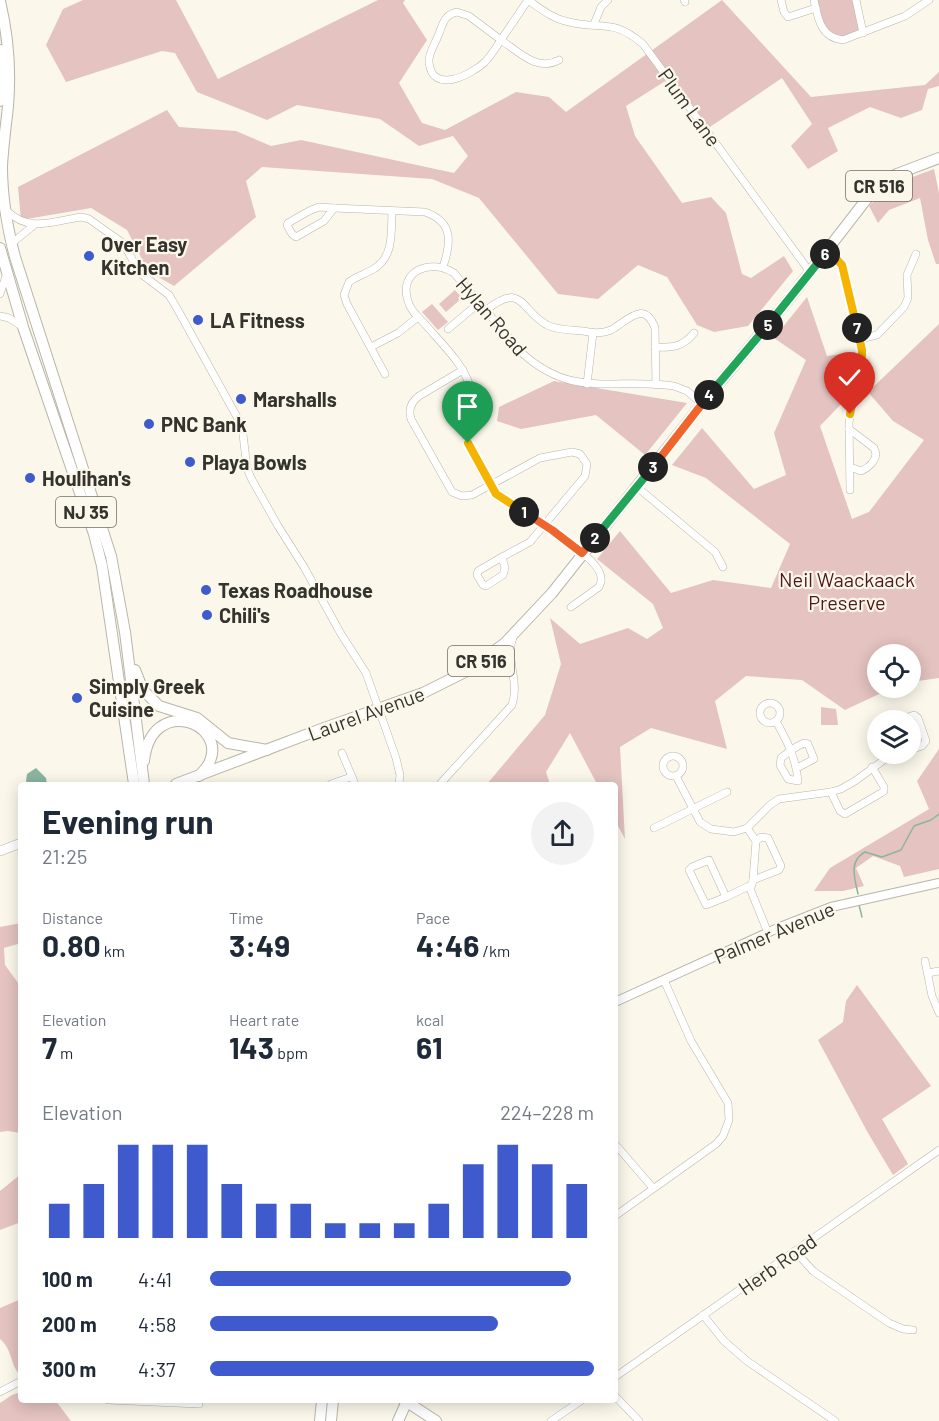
<!DOCTYPE html>
<html lang="en">
<head>
<meta charset="utf-8">
<style>
  :root { --surface:#fff; --page:#f2f2f3; --text:#1f2937; --muted:#747a83; --accent:#3e5acc }
  body { margin:0; font-family:Barlow,sans-serif; background:var(--page); color:var(--text); height:100vh; display:flex; flex-direction:column; font-size:22px; white-space:nowrap }
  * { box-sizing:border-box; margin:0 }
  p { font-size:20px; color:var(--muted) }
  .icon { flex:none; width:33px; height:33px; fill:none; stroke:currentColor; stroke-width:2; stroke-linecap:round; stroke-linejoin:round }
  .map { position:relative; flex:1; overflow:hidden }
  .details { position:absolute; left:18px; top:782px; width:600px; height:621px; display:flex; flex-direction:column; background:var(--surface); border-radius:6px; box-shadow:0 3px 15px #0003 }
  .details>* { flex:none }
  .controls { position:absolute; left:867px; top:644px; display:grid; gap:12px }
  .controls a { display:grid; place-items:center; width:54px; height:54px; border-radius:50%; background:var(--surface); box-shadow:0 3px 15px #0003; font-size:30px }
  .pin { position:absolute; display:grid; place-items:center; width:51px; height:51px; color:#fff; margin:-62px -26px; border-radius:50% 50% 50% 0; rotate:-45deg; box-shadow:0 0 6px #0007 }
  .pin .icon { rotate:45deg }
  .km { position:absolute; width:30px; height:30px; margin:-15px; border-radius:50%; background:#222; color:#fff; font-size:16px; line-height:30px; text-align:center }
  .round { display:grid; place-items:center; flex:none; width:63px; height:63px; border-radius:32px; background:var(--page) }
  .summary { display:flex; align-items:center; justify-content:space-between; height:102px; padding:0 24px }
  h1 { font-size:33px; font-weight:700; line-height:45px }
  .figures { display:grid; grid-template-columns:repeat(3,1fr); gap:9px; height:102px; padding:6px 24px }
  .figures div { display:grid; align-content:center }
  .figures b { font-size:30px; font-weight:700 }
  .figures small { font-size:16px; font-weight:400 }
  .figures p { font-size:16px }
  .chart { height:168px; padding:12px 24px }
  .chart p { display:flex; justify-content:space-between }
  .chart svg { width:100%; height:108px; margin-top:6px; stroke:var(--accent); stroke-width:6 }
  ul { padding:0 24px; list-style:none; font-size:20px }
  li { display:grid; grid-template-columns:96px 72px 1fr; align-items:center; height:45px }
  li i { height:15px; border-radius:8px; background:var(--accent) }
  .map>svg:first-child { display:block }
  .green { fill:#e4c3c0 }
  .water { fill:#8ab5a0 }
  .lines { fill:none; stroke-linecap:round; stroke-linejoin:round }
  .stream { stroke:#8ab5a0; stroke-width:1.5 }
  .minor-casing { stroke:#b8b5a9; stroke-width:8 }
  .tertiary-casing { stroke:#b8b5a9; stroke-width:10 }
  .secondary-casing { stroke:#b8b5a9; stroke-width:10 }
  .primary-casing { stroke:#b8b5a9; stroke-width:12 }
  .trunk-casing { stroke:#b8b5a9; stroke-width:12 }
  .minor { stroke:#fff; stroke-width:7 }
  .tertiary { stroke:#fff; stroke-width:8 }
  .secondary { stroke:#fff; stroke-width:9 }
  .primary { stroke:#fff; stroke-width:10 }
  .trunk { stroke:#fff; stroke-width:10 }
  .split-1-casing { stroke:#fff; stroke-width:12 }
  .split-2-casing { stroke:#fff; stroke-width:12 }
  .split-3-casing { stroke:#fff; stroke-width:12 }
  .split-4-casing { stroke:#fff; stroke-width:12 }
  .split-5-casing { stroke:#fff; stroke-width:12 }
  .split-6-casing { stroke:#fff; stroke-width:12 }
  .split-7-casing { stroke:#fff; stroke-width:12 }
  .split-8-casing { stroke:#fff; stroke-width:12 }
  .split-1 { stroke:#f5b400; stroke-width:8 }
  .split-2 { stroke:#f0652b; stroke-width:8 }
  .split-3 { stroke:#22a559; stroke-width:8 }
  .split-4 { stroke:#f0652b; stroke-width:8 }
  .split-5 { stroke:#22a559; stroke-width:8 }
  .split-6 { stroke:#22a559; stroke-width:8 }
  .split-7 { stroke:#f5b400; stroke-width:8 }
  .split-8 { stroke:#f5b400; stroke-width:8 }
  .poi-dot { fill:#3e5acc; stroke:#fbf8eb; stroke-width:2 }
  .labels { text-anchor:middle; dominant-baseline:central; stroke-width:4.5; stroke-linejoin:round; paint-order:stroke }
  .shield { fill:#fbf8eb; stroke:#706e67; stroke-width:1.5 }
  .shield-label { font-size:18px; font-weight:bold; fill:#34332e }
  .street-label { font-size:20px; fill:#34332e; stroke:#fbf8eb }
  .poi-label { font-size:20px; font-weight:bold; fill:#34332e; stroke:#fbf8eb; text-anchor:start }
  .park-label { font-size:20px; fill:#501817; stroke:#fbf8eb }
</style>
</head>
<body>
<div class="map">
<svg width="939" height="1421" viewBox="0 0 939 1421">
  <rect width="100%" height="100%" fill="#fbf8eb"/>
  <g class="green">
    <polygon points="83,0 176,0 218,79 378,0 405,0 403,3 427,40 399,83 422,123 445,130 516,92 549,97 566,112 722,0 811,97 925,85 939,72 939,86 928,89 922,110 901,118 870,107 828,128 838,151 808,169 791,146 812,124 782,78 707,129 670,78 626,106 635,136 682,203 711,197 726,213 742,274 751,278 784,256 793,271 748,326 714,332 697,325 667,277 638,265 598,299 558,294 479,198 432,179 262,167 246,181 256,217 174,286 148,271 127,230 91,208 21,220 18,187 167,110 179,127 236,131 271,146 301,140 454,173 468,156 453,136 419,146 380,119 297,105 267,120 197,92 175,53 162,51 66,82 46,45 63,9"/>
    <polygon points="817,0 860,0 863,30 850,39 827,35 819,16"/>
    <polygon points="934,169 939,193 939,264 936,264 928,240 920,198 889,210 878,223 869,206 891,185"/>
    <polygon points="455,290 462,298 446,312 439,304"/>
    <polygon points="807,297 827,356 854,352 857,361 843,402 820,426 852,519 869,512 924,440 893,421 868,392 939,324 939,678 911,682 910,654 878,654 878,687 894,687 845,710 802,680 746,676 715,701 727,749 651,728 620,747 625,839 615,820 615,784 597,784 570,733 546,772 550,784 487,784 545,715 561,664 550,618 580,644 628,628 647,639 663,628 653,604 597,559 620,531 671,593 713,580 771,588 790,544 706,478 672,465 702,428 754,489 786,475 774,433 806,360 774,338"/>
    <polygon points="432,304 448,322 438,330 422,312"/>
    <polygon points="554,381 687,403 645,455 596,415 521,429 497,421 499,407"/>
    <polygon points="821,707 836,709 838,725 821,725"/>
    <polygon points="939,749 939,869 904,877 900,866 873,856 856,868 864,886 843,891 814,891 830,868 929,809 917,781"/>
    <polygon points="21,923 21,943 4,948 5,965 21,987 21,1133 8,1131 0,1132 0,927"/>
    <polygon points="857,985 931,1086 882,1119 908,1164 893,1175 868,1133 818,1040 843,1022 846,1001"/>
    <polygon points="21,1174 21,1222 0,1230 0,1191"/>
    <path d="M21 1299V1372L19 1374C10 1363 12 1349 0 1339V1308Z"/>
    <polygon points="21,1392 21,1400 55,1400 71,1421 0,1421 0,1403 12,1395"/>
  </g>
  <polygon class="water" points="36,768 46,778 47,784 28,784 26,781 27,774"/>
  <g class="lines">
    <g class="stream">
      <path d="M858 894C855 879 848 861 865 852L882 857 901 850 914 826 931 820 939 814"/>
      <polyline points="859,905 862,917"/>
    </g>
    <g class="minor-casing">
      <g id="minor">
        <path d="M528 0C541 9 553 19 569 22 602 30 612 18 643 44L810 272"/>
        <path d="M528 0 501 40C519 52 537 72 559 60"/>
        <polyline points="684,0 685,2"/>
        <polyline points="781,0 784,12 788,17 816,8"/>
        <path d="M814 0C818 19 821 38 843 40L905 16 929 0"/>
        <polyline points="856,0 863,33"/>
        <path d="M457 12 469 16 501 40C496 47 491 56 485 62 471 75 432 95 429 62 428 54 435 44 438 36 443 25 443 15 457 12Z"/>
        <polyline points="594,24 601,7 608,0"/>
        <polygon points="319,207 334,208 324,221 296,237 292,234 287,225 288,223 309,211"/>
        <path d="M334 208 425 212C454 222 451 243 443 267"/>
        <path d="M7 211C30 233 53 221 81 217L89 219 123 243 140 273 169 295 179 312 242 426 247 468 251 478 278 526 304 567 341 634 366 673 396 758 400 775 399 784"/>
        <polyline points="11,244 34,225"/>
        <polyline points="828,250 842,265 862,350 862,365 849,422 850,490"/>
        <polyline points="0,294 6,276"/>
        <path d="M486 310C523 281 520 310 547 325 557 330 572 330 583 331 592 333 602 334 611 330 625 323 644 298 655 328L656 385"/>
        <polyline points="0,316 9,318 23,327"/>
        <polyline points="448,329 479,303"/>
        <polyline points="860,339 877,335 904,307 908,298 907,275 916,254"/>
        <polyline points="371,347 398,333 418,317"/>
        <path d="M655 347C672 348 683 347 694 333"/>
        <path d="M463 370 419 396C411 402 408 409 411 419L452 492 462 496 472 495 540 458 572 452 580 454 587 464 585 476 530 542 502 557"/>
        <path d="M385 374 347 304 344 295 349 282C357 276 366 274 375 268 394 256 391 231 392 211"/>
        <polyline points="587,384 593,333"/>
        <path d="M849 429 874 448 876 454C875 462 868 468 861 471L850 467"/>
        <polyline points="637,487 715,552 723,567"/>
        <polygon points="502,557 505,568 503,575 486,586 483,585 477,575 478,571"/>
        <path d="M571 607 599 587C600 584 602 581 601 578 601 554 517 512 499 496 488 487 468 449 467 436 467 419 476 403 470 386 462 362 440 342 424 323 418 317 410 310 408 301 398 271 430 258 454 273L522 353C574 400 614 377 674 386L687 391 702 404"/>
        <polyline points="492,653 508,667 510,671"/>
        <circle cx="770" cy="713" r="10"/>
        <polyline points="900,720 914,715 918,718 926,741 922,746 910,750"/>
        <path d="M776 721C787 741 796 758 798 781L788 779 780 765 781 758C788 752 795 747 804 743L808 744 814 759 797 768"/>
        <polyline points="342,753 355,784"/>
        <circle cx="673" cy="766" r="10"/>
        <polyline points="676,776 700,822 711,829 734,832 747,828 770,805 779,799 831,792 841,789 855,781 884,760 902,753"/>
        <polyline points="331,784 351,777"/>
        <path d="M440 784 512 705C520 681 505 660 513 637"/>
        <polyline points="831,792 840,811 845,814 881,793 884,791 884,787 872,767"/>
        <polyline points="654,828 727,792"/>
        <polyline points="747,828 756,841 753,880 752,885 749,886"/>
        <polygon points="709,860 726,897 706,905 689,870 692,867"/>
        <polyline points="753,880 779,870 781,866 768,838 761,837 756,841"/>
        <polyline points="749,886 768,933"/>
        <polyline points="726,897 749,886"/>
        <polyline points="925,961 932,996 939,1013"/>
        <polyline points="928,973 939,971"/>
        <polyline points="615,1144 653,1188"/>
        <polyline points="615,1216 716,1144 723,1136 729,1120 728,1103 691,1041 664,980"/>
        <polyline points="795,1251 813,1271 889,1323 903,1329 913,1330"/>
        <polyline points="703,1315 724,1341 747,1361 835,1421"/>
        <polyline points="615,1377 939,1150"/>
        <polyline points="0,1392 21,1381"/>
        <polyline points="615,1396 639,1421"/>
        <polyline points="108,1400 199,1404 199,1400"/>
        <polyline points="551,1421 582,1400"/>
      </g>
    </g>
    <g class="tertiary-casing">
      <polyline id="tertiary" points="615,1002 780,927 831,907 939,883"/>
    </g>
    <g class="secondary-casing">
      <polyline id="secondary" points="0,851 21,843"/>
    </g>
    <g class="primary-casing">
      <g id="primary">
        <polyline points="176,784 324,728 423,693 467,671 505,643 552,593 702,404 790,298 869,196 887,180 897,174 939,158"/>
        <polyline points="404,1400 436,1421"/>
      </g>
    </g>
    <g class="trunk-casing">
      <g id="trunk">
        <path d="M0 1C8 35 11 71 8 106 6 126 3 146 2 166 2 197 7 227 15 257L111 556 125 632 144 784"/>
        <polyline points="0,50 0,101"/>
        <polyline points="0,248 23,327 94,534 102,566 134,784"/>
        <polyline points="135,670 143,690 159,706 197,718 228,743 267,750"/>
        <path d="M144 761C151 695 226 722 210 761 208 767 203 771 199 776"/>
        <polyline points="320,1421 322,1400"/>
        <polyline points="331,1421 333,1400"/>
        <polyline points="398,1421 407,1401"/>
      </g>
    </g>
    <use href="#minor" class="minor"/>
    <use href="#tertiary" class="tertiary"/>
    <use href="#secondary" class="secondary"/>
    <use href="#primary" class="primary"/>
    <use href="#trunk" class="trunk"/>
  </g>
  <g class="lines">
    <g class="split-1-casing">
      <polyline id="split-1" points="468,443 496,494 524,512"/>
    </g>
    <g class="split-2-casing">
      <polyline id="split-2" points="524,512 552,530 582,553 595,538"/>
    </g>
    <g class="split-3-casing">
      <polyline id="split-3" points="595,538 653,467"/>
    </g>
    <g class="split-4-casing">
      <polyline id="split-4" points="653,467 709,395"/>
    </g>
    <g class="split-5-casing">
      <polyline id="split-5" points="709,395 768,325"/>
    </g>
    <g class="split-6-casing">
      <polyline id="split-6" points="768,325 825,254"/>
    </g>
    <g class="split-7-casing">
      <polyline id="split-7" points="825,254 828,250 842,265 857,328"/>
    </g>
    <g class="split-8-casing">
      <polyline id="split-8" points="850,414 862,361 862,350 857,328"/>
    </g>
    <use href="#split-1" class="split-1"/>
    <use href="#split-2" class="split-2"/>
    <use href="#split-3" class="split-3"/>
    <use href="#split-4" class="split-4"/>
    <use href="#split-5" class="split-5"/>
    <use href="#split-6" class="split-6"/>
    <use href="#split-7" class="split-7"/>
    <use href="#split-8" class="split-8"/>
  </g>
  <g class="poi-dot">
    <circle cx="89" cy="256" r="6"/>
    <circle cx="198" cy="320" r="6"/>
    <circle cx="241" cy="399" r="6"/>
    <circle cx="149" cy="424" r="6"/>
    <circle cx="190" cy="462" r="6"/>
    <circle cx="30" cy="478" r="6"/>
    <circle cx="206" cy="590" r="6"/>
    <circle cx="207" cy="615" r="6"/>
    <circle cx="77" cy="698" r="6"/>
  </g>
  <g class="labels">
    <g class="shield">
      <rect x="846" y="171" width="66" height="30" rx="4.5"/>
      <rect x="56" y="497" width="60" height="30" rx="4.5"/>
      <rect x="448" y="646" width="66" height="30" rx="4.5"/>
    </g>
    <g class="shield-label">
      <text x="879" y="186">CR 516</text>
      <text x="86" y="512">NJ 35</text>
      <text x="481" y="661">CR 516</text>
    </g>
    <g class="street-label">
      <text transform="translate(690 107) rotate(54)">Plum Lane</text>
      <text transform="translate(492 316) rotate(49)">Hylan Road</text>
      <text transform="translate(366 713) rotate(-20)">Laurel Avenue</text>
      <text transform="translate(774 932) rotate(-23)">Palmer Avenue</text>
      <text transform="translate(777 1264) rotate(-35)">Herb Road</text>
    </g>
    <g class="poi-label">
      <text x="101" y="244">Over Easy<tspan x="101" dy="23">Kitchen</tspan></text>
      <text x="210" y="320">LA Fitness</text>
      <text x="253" y="399">Marshalls</text>
      <text x="161" y="424">PNC Bank</text>
      <text x="202" y="462">Playa Bowls</text>
      <text x="42" y="478">Houlihan's</text>
      <text x="218" y="590">Texas Roadhouse</text>
      <text x="219" y="615">Chili's</text>
      <text x="89" y="686">Simply Greek<tspan x="89" dy="23">Cuisine</tspan></text>
    </g>
    <g class="park-label">
      <text x="847" y="579">Neil Waackaack<tspan x="847" dy="23">Preserve</tspan></text>
    </g>
  </g>
</svg>
<div class="controls">
<a><svg class="icon" aria-label="locate" viewBox="0 0 24 24"><circle cx="12" cy="12" r="6"/><path d="M12 2v4M12 18v4M2 12h4M18 12h4"/></svg></a>
<a><svg class="icon" aria-label="layers" viewBox="0 0 24 24"><path d="M12 4l9 5-9 5-9-5zM3 14l9 5 9-5"/></svg></a>
</div>
<div class="pin" style="left:468px;top:443px;background:#1e9e55"><svg class="icon" aria-label="arrive" viewBox="0 0 24 24"><path d="M6 21V4h12l-3 4 3 4H6"/></svg></div>
<div class="pin" style="left:850px;top:414px;background:#d93025"><svg class="icon" aria-label="check" viewBox="0 0 24 24"><path d="M5 12l5 5 9-10"/></svg></div>
<b class="km" style="left:524px;top:512px">1</b>
<b class="km" style="left:595px;top:538px">2</b>
<b class="km" style="left:653px;top:467px">3</b>
<b class="km" style="left:709px;top:395px">4</b>
<b class="km" style="left:768px;top:325px">5</b>
<b class="km" style="left:825px;top:254px">6</b>
<b class="km" style="left:857px;top:328px">7</b>
<section class="details">
<div class="summary"><div><h1>Evening run</h1><p>21:25</p></div><a class="round"><svg class="icon" aria-label="share" viewBox="0 0 24 24"><path d="M12 15V3M7 8l5-5 5 5M5 13v7h14v-7"/></svg></a></div>
<div class="figures">
<div><p>Distance</p><b>0.80<small> km</small></b></div>
<div><p>Time</p><b>3:49</b></div>
<div><p>Pace</p><b>4:46<small> /km</small></b></div>
</div>
<div class="figures">
<div><p>Elevation</p><b>7<small> m</small></b></div>
<div><p>Heart rate</p><b>143<small> bpm</small></b></div>
<div><p>kcal</p><b>61</b></div>
</div>
<div class="chart"><p><span>Elevation</span>224–228 m</p>
<svg viewBox="0 0 160 44" preserveAspectRatio="none"><path d="M5 44V30M15 44V22M25 44V6M35 44V6M45 44V6M55 44V22M65 44V30M75 44V30M85 44V38M95 44V38M105 44V38M115 44V30M125 44V14M135 44V6M145 44V14M155 44V22"/></svg>
</div>
<ul>
<li><b>100 m</b>4:41<i style="width:94%"></i></li>
<li><b>200 m</b>4:58<i style="width:75%"></i></li>
<li><b>300 m</b>4:37<i style="width:100%"></i></li>
</ul>
</section>
</div>
</body>
</html>
